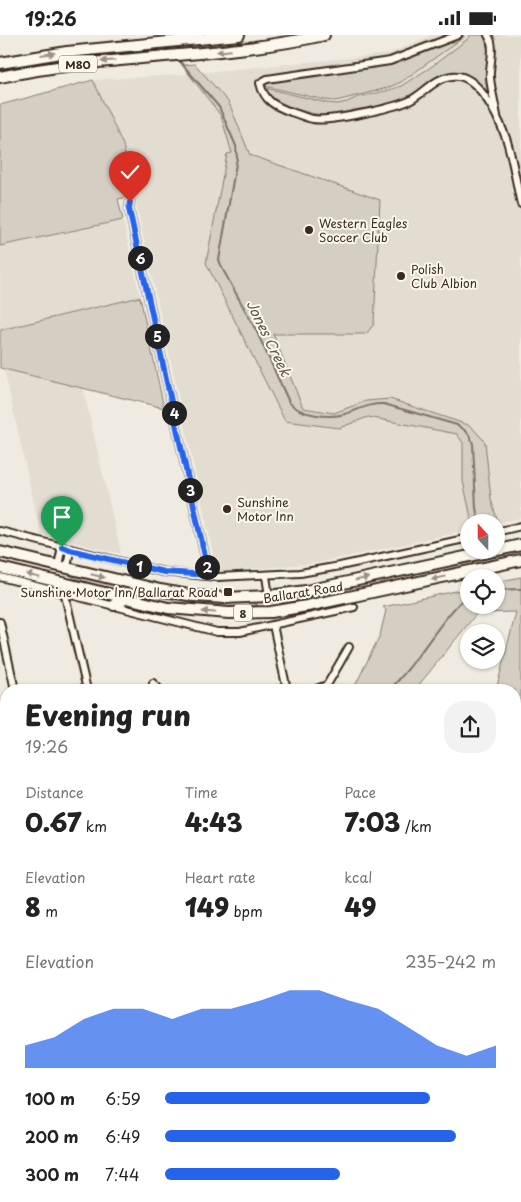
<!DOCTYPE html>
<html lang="en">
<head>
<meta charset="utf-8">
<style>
  :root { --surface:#fff; --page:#f2f2f2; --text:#222; --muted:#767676; --accent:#2563eb }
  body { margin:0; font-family:"Playpen Sans",sans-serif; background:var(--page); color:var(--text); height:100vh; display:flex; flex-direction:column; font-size:19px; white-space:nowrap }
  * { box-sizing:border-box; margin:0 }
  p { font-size:16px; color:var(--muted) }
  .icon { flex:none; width:28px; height:28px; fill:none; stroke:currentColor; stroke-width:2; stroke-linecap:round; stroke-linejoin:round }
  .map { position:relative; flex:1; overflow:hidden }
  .sheet { position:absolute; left:0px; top:649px; width:521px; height:519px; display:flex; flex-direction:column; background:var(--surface); border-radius:20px 20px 0 0; box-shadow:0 1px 4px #0004 }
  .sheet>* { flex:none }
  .needle { width:32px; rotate:339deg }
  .controls { position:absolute; left:460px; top:479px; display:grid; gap:10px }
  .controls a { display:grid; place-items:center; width:45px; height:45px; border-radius:50%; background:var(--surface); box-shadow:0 1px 4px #0004; font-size:25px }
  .pin { position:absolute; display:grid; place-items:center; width:42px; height:42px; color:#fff; margin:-51px -21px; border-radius:50% 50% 50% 0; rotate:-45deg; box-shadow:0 0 5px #0007 }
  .pin .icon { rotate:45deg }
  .km { position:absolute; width:25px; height:25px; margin:-12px; border-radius:50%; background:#222; color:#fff; font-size:14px; line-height:25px; text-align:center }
  .round { display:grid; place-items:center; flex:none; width:52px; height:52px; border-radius:20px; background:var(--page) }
  .overview { display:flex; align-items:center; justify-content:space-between; height:85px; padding:0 25px }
  h1 { font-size:28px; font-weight:800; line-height:38px }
  .figures { display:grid; grid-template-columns:repeat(3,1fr); gap:8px; height:85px; padding:5px 25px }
  .figures div { display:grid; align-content:center }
  .figures b { font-size:25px; font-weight:800 }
  .figures small { font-size:14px; font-weight:400 }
  .figures p { font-size:14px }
  .chart { height:140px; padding:10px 25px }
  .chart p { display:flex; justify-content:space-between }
  .chart svg { width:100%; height:90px; margin-top:5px; fill:var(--accent); opacity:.7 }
  ul { padding:0 25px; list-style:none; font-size:16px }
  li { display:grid; grid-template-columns:80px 60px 1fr; align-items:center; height:38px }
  li i { height:12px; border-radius:6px; background:var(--accent) }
  .status { display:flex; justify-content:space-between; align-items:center; height:35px; padding:0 25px; background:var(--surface); direction:ltr }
  .status svg { height:14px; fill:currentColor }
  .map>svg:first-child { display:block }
  .built { fill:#e2dcd1 }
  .green { fill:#d5cec3; stroke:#887c70 }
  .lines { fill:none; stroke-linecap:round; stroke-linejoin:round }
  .stream { stroke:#7f7367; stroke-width:2 }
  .minor-casing { stroke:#3b2a1e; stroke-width:10 }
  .highway-casing { stroke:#3b2a1e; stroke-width:14 }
  .minor { stroke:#fbf7ec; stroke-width:6 }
  .highway { stroke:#fbf7ec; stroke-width:10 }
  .oneway { fill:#9b9085 }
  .route-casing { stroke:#fff; stroke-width:10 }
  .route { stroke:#2563eb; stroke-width:6 }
  .poi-dot { fill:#3b2a1e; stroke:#fbf7ec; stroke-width:2 }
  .labels { text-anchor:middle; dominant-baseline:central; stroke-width:4; stroke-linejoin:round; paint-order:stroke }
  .shield { fill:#fbf7ec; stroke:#75685c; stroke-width:1 }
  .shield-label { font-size:11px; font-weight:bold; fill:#3b2a1e }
  .poi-label { font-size:12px; fill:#3b2a1e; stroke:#fbf7ec; text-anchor:start }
  .street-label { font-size:12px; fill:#3b2a1e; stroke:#fbf7ec }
  .water-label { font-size:14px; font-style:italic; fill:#635448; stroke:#fbf7ec }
</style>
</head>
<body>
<div class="status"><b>19:26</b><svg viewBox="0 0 49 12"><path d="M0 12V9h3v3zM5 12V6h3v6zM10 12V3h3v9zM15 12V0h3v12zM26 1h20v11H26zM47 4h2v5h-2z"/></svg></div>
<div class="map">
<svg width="521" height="1167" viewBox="0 0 521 1167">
  <rect width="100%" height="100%" fill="#f0ebe0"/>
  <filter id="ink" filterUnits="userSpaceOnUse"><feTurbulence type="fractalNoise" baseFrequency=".02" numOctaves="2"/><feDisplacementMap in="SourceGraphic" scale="10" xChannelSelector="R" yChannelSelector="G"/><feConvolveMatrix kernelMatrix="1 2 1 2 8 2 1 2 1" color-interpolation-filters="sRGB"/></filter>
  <g filter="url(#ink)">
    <g class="built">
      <polygon points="432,0 521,0 521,483 496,488 469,488 469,495 317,528 227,536 217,536 123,110 93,45 177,40 388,19"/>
      <polygon points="123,185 140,262 0,295 0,211"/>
      <polygon points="4,334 83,353 121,519 41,500"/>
    </g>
    <g class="green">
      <polygon points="456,0 463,0 464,2 401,47 387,53 344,64 335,66 325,65 265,51 266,47 377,28"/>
      <polygon points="470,0 488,0 490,4 493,69 465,40 433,46 410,60 385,71 359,74 327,81 310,78 280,69 271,64 265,55 266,53 327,68 337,69 347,67 358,62 386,56 401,51 431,32 469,3"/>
      <polygon points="195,29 229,68 250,120 380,165 374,289 366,299 273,299 303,373 334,378 366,366 390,364 471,391 485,407 491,464 498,488 472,487 463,446 463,408 457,399 368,382 339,393 285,386 206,228 227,119 232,118 221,81 182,30"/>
      <polygon points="93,45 123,110 134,161 118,164 123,185 0,211 0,70"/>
      <polygon points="140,262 164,373 0,333 0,295"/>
      <path d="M521 513V520C442 537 364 555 284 568L277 567 291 562Z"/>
      <path d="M69 539 247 566 258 570C202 582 125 560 72 542Z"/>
      <polygon points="521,542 521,914 515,916 515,655 496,655 516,577 477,578 418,651 419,655 353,655 380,600 386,575 383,572 469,553 469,570 496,570 496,547"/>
      <polygon points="6,920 6,987 0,991 0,921"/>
    </g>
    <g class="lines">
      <g class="stream">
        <path d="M177 23 219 72 236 111 237 123 219 225 222 233 256 295 289 367C300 381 330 383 345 379 359 375 369 368 384 369L457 390C466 395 470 399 473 409L476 473 479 488"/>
        <polyline points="496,555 521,554"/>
        <path d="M390 655C399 644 409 634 417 622 433 601 448 577 469 559"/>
        <polyline points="521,732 521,763"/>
        <polyline points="0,955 6,954"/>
      </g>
      <g class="minor-casing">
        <g id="minor">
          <path d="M458 0 390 26 267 44 260 48C264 66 275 71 291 77 298 79 306 83 313 84 331 87 392 73 409 66 424 59 434 43 452 41 478 37 498 82 506 103 513 124 516 148 521 169"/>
          <path d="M488 0C496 12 489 29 490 42 491 55 495 68 497 81"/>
          <polyline points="130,167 129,174 209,540"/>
          <polyline points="0,496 142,532 164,537 218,542 300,538 340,531 469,503"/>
          <polyline points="496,497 521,491"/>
          <polyline points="58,531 62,511"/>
          <polyline points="67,533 70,515"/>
          <polyline points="266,541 269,561"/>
          <polyline points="0,542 217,597 240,597 354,572"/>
          <polyline points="64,556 87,655"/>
          <polyline points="0,587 15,655"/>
          <polyline points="273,590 287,655"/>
          <polyline points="153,648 160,655"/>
          <polyline points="314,655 327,650 349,612"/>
          <polyline points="515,922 521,921"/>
          <polyline points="515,999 521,998"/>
          <polyline points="515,1076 521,1075"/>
          <polyline points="515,1079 521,1104"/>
          <polyline points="0,1092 6,1083"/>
          <polyline points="0,1123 6,1122"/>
          <polyline points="515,1153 521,1151"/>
          <polyline points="113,1161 115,1167"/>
          <polyline points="324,1161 325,1167"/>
          <polyline points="137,1167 162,1161"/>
          <polyline points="457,1167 481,1161"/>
        </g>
      </g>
      <g class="highway-casing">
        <g id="highway">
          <polyline points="0,28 67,17 239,0"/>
          <path d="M0 42C107 19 217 24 324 0"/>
          <polyline points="0,517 160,555 194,561 225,563 269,561 306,556 521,510"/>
          <polyline points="0,533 168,573 229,578 271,577 307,571 521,525"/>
          <polyline points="114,570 125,564"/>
        </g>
      </g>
      <use href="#minor" class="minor"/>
      <use href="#highway" class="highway"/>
    </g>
    <defs><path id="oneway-solid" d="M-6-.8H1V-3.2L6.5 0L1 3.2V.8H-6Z" transform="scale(1.25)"/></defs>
    <g class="oneway">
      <use href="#oneway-solid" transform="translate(224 16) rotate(174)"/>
      <use href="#oneway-solid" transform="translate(48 19) rotate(-8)"/>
      <use href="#oneway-solid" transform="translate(108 26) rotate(175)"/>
      <use href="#oneway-solid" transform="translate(33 541) rotate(-167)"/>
      <use href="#oneway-solid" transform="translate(98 541) rotate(14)"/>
      <use href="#oneway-solid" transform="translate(438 543) rotate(168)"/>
      <use href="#oneway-solid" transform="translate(362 544) rotate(-12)"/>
      <use href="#oneway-solid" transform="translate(209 577) rotate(-176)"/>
    </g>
  </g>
  <g class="lines" filter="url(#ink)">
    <g class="route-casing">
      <polyline id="route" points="62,512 70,515 164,537 209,540 129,174 130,167"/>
    </g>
    <use href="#route" class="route"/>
  </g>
  <g class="poi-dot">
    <circle cx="309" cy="195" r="5"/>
    <circle cx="401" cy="241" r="5"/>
    <circle cx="227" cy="474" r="5"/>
    <rect x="223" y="552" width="10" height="10" rx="2.5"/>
  </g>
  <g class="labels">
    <g class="shield">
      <rect x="59" y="20.5" width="38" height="17" rx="4"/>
      <rect x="234" y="569.5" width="18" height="17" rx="4"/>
    </g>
    <g class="shield-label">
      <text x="78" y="29">M80</text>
      <text x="243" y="578">8</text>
    </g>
    <g class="poi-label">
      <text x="319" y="188">Western Eagles<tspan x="319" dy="14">Soccer Club</tspan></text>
      <text x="411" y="234">Polish<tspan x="411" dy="14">Club Albion</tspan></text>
      <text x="237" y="467">Sunshine<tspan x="237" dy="14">Motor Inn</tspan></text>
      <text x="218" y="557" text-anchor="end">Sunshine Motor Inn/Ballarat Road</text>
    </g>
    <g class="street-label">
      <text transform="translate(303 557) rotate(-9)">Ballarat Road</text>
    </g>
    <g class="water-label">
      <text transform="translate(269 303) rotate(64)">Jones Creek</text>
    </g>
  </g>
</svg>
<div class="controls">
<a><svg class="needle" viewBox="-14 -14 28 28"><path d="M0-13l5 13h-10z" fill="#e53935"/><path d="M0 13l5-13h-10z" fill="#767676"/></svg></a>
<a><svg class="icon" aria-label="locate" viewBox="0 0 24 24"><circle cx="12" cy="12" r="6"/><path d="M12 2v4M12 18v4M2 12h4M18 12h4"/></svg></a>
<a><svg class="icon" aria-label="layers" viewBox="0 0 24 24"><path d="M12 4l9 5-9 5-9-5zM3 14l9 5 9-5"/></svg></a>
</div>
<div class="pin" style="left:62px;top:512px;background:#1e9e55"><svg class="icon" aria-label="arrive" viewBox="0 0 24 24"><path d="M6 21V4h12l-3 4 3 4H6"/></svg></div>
<div class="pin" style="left:130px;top:167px;background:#d93025"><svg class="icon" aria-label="check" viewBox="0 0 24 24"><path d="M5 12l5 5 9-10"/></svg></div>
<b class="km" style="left:139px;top:531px">1</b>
<b class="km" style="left:207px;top:532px">2</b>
<b class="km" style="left:190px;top:455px">3</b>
<b class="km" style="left:174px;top:378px">4</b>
<b class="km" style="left:157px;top:301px">5</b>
<b class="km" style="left:140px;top:223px">6</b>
<section class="sheet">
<div class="overview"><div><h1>Evening run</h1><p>19:26</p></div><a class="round"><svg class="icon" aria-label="share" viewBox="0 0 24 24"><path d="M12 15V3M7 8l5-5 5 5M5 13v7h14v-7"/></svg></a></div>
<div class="figures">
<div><p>Distance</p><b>0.67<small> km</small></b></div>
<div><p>Time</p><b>4:43</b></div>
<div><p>Pace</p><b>7:03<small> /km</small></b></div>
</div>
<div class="figures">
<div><p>Elevation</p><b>8<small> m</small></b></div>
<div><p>Heart rate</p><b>149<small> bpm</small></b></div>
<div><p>kcal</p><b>49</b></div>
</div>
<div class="chart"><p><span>Elevation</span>235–242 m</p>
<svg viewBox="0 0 160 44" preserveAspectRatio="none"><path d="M0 44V33L10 29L20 20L30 15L40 15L50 20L60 15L70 15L80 11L90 6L100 6L110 11L120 15L130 24L140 33L150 38L160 33V44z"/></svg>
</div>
<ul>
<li><b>100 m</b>6:59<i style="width:80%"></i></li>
<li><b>200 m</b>6:49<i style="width:88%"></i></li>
<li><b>300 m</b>7:44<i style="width:53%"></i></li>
</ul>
</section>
</div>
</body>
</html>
